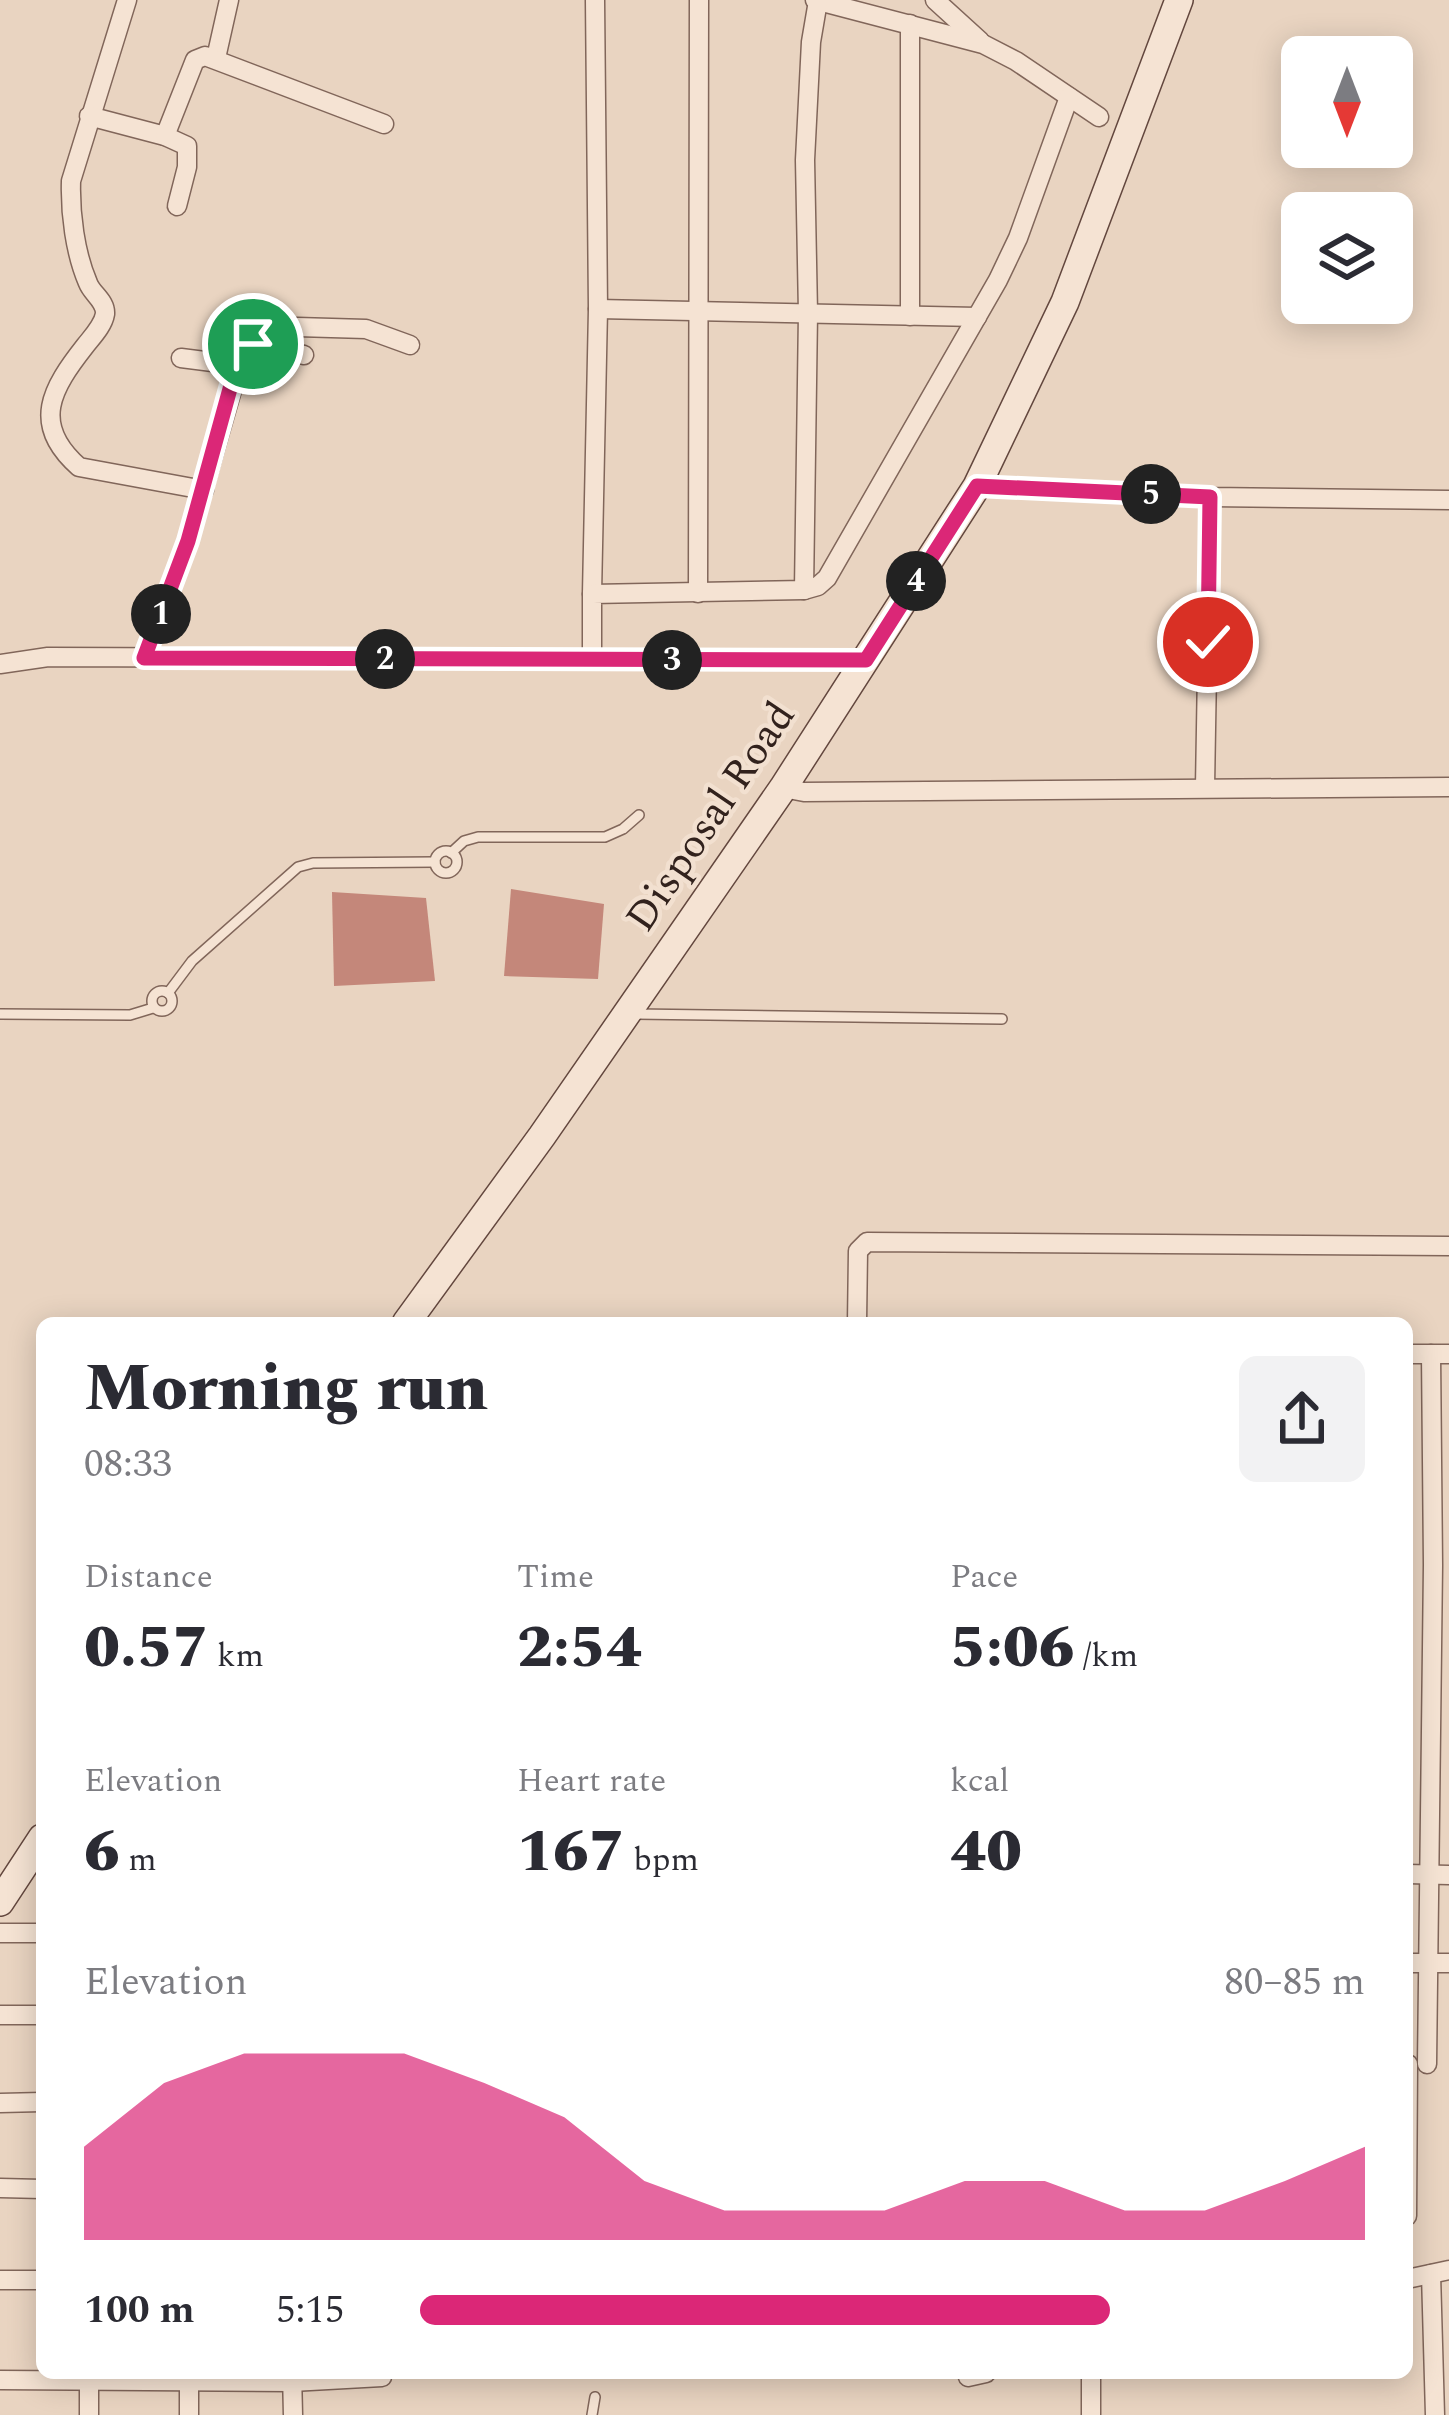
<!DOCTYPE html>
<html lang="en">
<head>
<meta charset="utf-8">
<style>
  :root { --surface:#fff; --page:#f2f2f3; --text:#2b2b33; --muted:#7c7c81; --accent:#db2777 }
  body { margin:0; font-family:Spectral,serif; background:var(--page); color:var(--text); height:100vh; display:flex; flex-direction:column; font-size:45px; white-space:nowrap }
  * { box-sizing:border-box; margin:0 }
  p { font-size:39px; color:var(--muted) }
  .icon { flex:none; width:66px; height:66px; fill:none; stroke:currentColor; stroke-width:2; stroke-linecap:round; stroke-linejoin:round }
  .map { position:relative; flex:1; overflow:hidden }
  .drawer { position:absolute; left:36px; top:1317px; width:1377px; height:1062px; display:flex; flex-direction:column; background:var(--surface); border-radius:18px; box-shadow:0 6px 30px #0003 }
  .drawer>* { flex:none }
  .needle { width:78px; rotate:180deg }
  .fabs { position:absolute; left:1281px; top:36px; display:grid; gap:24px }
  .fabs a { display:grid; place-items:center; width:132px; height:132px; border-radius:18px; background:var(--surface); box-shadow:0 6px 30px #0003; font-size:60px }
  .pin { position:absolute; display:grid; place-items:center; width:102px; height:102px; color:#fff; margin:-51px; border:6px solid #fff; border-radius:50%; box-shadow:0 3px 12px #0007 }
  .km { position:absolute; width:60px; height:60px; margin:-30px; border-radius:50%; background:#222; color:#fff; font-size:33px; line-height:60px; text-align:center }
  .round { display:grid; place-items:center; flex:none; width:126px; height:126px; border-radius:18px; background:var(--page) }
  .head { display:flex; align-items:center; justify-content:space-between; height:204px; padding:0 48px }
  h1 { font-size:66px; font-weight:800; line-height:90px }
  .metrics { display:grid; grid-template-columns:repeat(3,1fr); gap:18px; height:204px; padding:12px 48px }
  .metrics div { display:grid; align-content:center }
  .metrics b { font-size:60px; font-weight:800 }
  .metrics small { font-size:33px; font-weight:400 }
  .metrics p { font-size:33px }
  .chart { height:336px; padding:24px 48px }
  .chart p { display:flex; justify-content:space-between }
  .chart svg { width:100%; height:216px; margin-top:12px; fill:var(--accent); opacity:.7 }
  ul { padding:0 48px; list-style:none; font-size:39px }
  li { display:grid; grid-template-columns:192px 144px 1fr; align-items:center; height:90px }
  li i { height:30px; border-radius:15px; background:var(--accent) }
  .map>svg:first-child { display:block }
  .building { fill:#c4877a }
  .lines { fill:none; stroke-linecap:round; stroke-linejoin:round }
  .lane-casing { stroke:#81665a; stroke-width:12 }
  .street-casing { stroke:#81665a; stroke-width:21 }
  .secondary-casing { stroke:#63473e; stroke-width:30 }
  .lane { stroke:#f5e3d3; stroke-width:9 }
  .street { stroke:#f5e3d3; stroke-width:18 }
  .secondary { stroke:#f5e3d3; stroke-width:27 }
  .route-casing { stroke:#fff; stroke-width:24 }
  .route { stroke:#db2777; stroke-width:15 }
  .labels { text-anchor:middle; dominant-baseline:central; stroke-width:9; stroke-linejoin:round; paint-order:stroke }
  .street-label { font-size:42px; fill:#32221d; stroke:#f2e0d0 }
</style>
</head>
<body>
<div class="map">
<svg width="1449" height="2415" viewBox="0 0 1449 2415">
  <rect width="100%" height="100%" fill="#e9d4c1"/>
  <g class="building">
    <polygon points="511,889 604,904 598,979 504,976"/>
    <polygon points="332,892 426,898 435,981 334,986"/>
  </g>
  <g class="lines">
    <g class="lane-casing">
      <g id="lane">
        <circle cx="446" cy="862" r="11"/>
        <polyline points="451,853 464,841 478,837 605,837 623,829 639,815"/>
        <circle cx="162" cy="1001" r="10"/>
        <polyline points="168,993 192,961 298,867 313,863 435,862"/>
        <polyline points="0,1014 130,1015 153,1008"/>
        <polyline points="635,1014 1002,1019"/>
        <polyline points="592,2415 595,2397"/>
      </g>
    </g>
    <g class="street-casing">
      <g id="street">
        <path d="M127 0 71 181C70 213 75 253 88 283 92 294 106 301 105 314 103 326 92 337 85 346 52 388 30 424 79 467L204 490"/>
        <polyline points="815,0 983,44 1016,61 1099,117"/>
        <polyline points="935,0 980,41"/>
        <polyline points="910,24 910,316"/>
        <polyline points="216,58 229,0"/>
        <polyline points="89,116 165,136 187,146 187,167 177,206"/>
        <polyline points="165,136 195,60 205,56 384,124"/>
        <polyline points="598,309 977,317"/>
        <polyline points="297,327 366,329 410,345"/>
        <polyline points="181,358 252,367"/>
        <polyline points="977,486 1210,497 1449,500"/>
        <polyline points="804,590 808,313 805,160 811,42 818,1"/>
        <polyline points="698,593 699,0"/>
        <polyline points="592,594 598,309 595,0"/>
        <polyline points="144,658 188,541 242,356 256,344 304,355"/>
        <polyline points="592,660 592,594 804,590 818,586 827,578 998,280 1018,238 1069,97"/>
        <polyline points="0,664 48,657 866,660"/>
        <polyline points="1205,787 1210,497"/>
        <polyline points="783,788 804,792 1449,787"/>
        <polyline points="857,1323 858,1251 867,1242 1449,1246"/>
        <polyline points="1407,1354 1449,1354"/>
        <polyline points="1407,1874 1449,1875"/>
        <polyline points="0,1933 42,1933"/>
        <polyline points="1407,1963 1449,1963"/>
        <polyline points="0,2015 42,2015"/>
        <polyline points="1427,2064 1433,1565 1431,1354"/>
        <polyline points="0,2103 42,2102"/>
        <polyline points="0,2188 42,2189"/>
        <polyline points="1407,2216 1408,2064"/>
        <polyline points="1431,2274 1435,2415"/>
        <polyline points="1407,2279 1449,2270"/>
        <polyline points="0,2280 42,2280"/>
        <polyline points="292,2373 293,2415"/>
        <polyline points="1091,2373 1091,2415"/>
        <polyline points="968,2377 986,2373"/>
        <polyline points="0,2380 292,2382 382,2377"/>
        <polyline points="89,2415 89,2373"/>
        <polyline points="189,2415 189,2373"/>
      </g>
    </g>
    <g class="secondary-casing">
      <g id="secondary">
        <polyline points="406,1323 542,1136 783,788 977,486 1065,302 1179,0"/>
        <polyline points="0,1902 42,1838"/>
      </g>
    </g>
    <use href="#lane" class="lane"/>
    <use href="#street" class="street"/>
    <use href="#secondary" class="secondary"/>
  </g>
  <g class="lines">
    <g class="route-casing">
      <polyline id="route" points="253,344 236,367 188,541 144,658 866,660 977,486 1210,497 1208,642"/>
    </g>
    <use href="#route" class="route"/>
  </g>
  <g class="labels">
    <g class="street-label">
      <text transform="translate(711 817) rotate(-56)">Disposal Road</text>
    </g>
  </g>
</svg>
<div class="fabs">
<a><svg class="needle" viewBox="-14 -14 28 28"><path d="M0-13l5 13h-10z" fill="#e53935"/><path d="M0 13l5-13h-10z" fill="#7c7c81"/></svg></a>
<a><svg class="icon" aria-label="layers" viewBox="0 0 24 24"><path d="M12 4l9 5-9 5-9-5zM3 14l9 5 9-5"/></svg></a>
</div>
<div class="pin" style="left:253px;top:344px;background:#1e9e55"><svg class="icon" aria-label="arrive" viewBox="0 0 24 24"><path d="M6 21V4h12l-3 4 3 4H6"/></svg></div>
<div class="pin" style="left:1208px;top:642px;background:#d93025"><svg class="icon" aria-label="check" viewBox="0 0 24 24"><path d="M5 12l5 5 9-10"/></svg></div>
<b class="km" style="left:161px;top:614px">1</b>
<b class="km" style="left:385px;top:659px">2</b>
<b class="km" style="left:672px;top:660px">3</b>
<b class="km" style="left:916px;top:581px">4</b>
<b class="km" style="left:1151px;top:494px">5</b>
<section class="drawer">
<div class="head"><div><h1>Morning run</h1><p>08:33</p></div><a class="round"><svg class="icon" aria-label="share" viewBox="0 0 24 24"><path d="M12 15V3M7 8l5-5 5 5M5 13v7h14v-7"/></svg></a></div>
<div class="metrics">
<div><p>Distance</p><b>0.57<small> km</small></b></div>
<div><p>Time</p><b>2:54</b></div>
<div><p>Pace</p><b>5:06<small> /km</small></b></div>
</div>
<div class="metrics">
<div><p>Elevation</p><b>6<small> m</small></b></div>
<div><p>Heart rate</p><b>167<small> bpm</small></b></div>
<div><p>kcal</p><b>40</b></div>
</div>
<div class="chart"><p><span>Elevation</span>80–85 m</p>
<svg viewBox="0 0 160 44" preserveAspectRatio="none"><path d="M0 44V25L10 12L20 6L30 6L40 6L50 12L60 19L70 32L80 38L90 38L100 38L110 32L120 32L130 38L140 38L150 32L160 25V44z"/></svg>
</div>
<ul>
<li><b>100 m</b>5:15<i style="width:73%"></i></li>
</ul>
</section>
</div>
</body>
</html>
